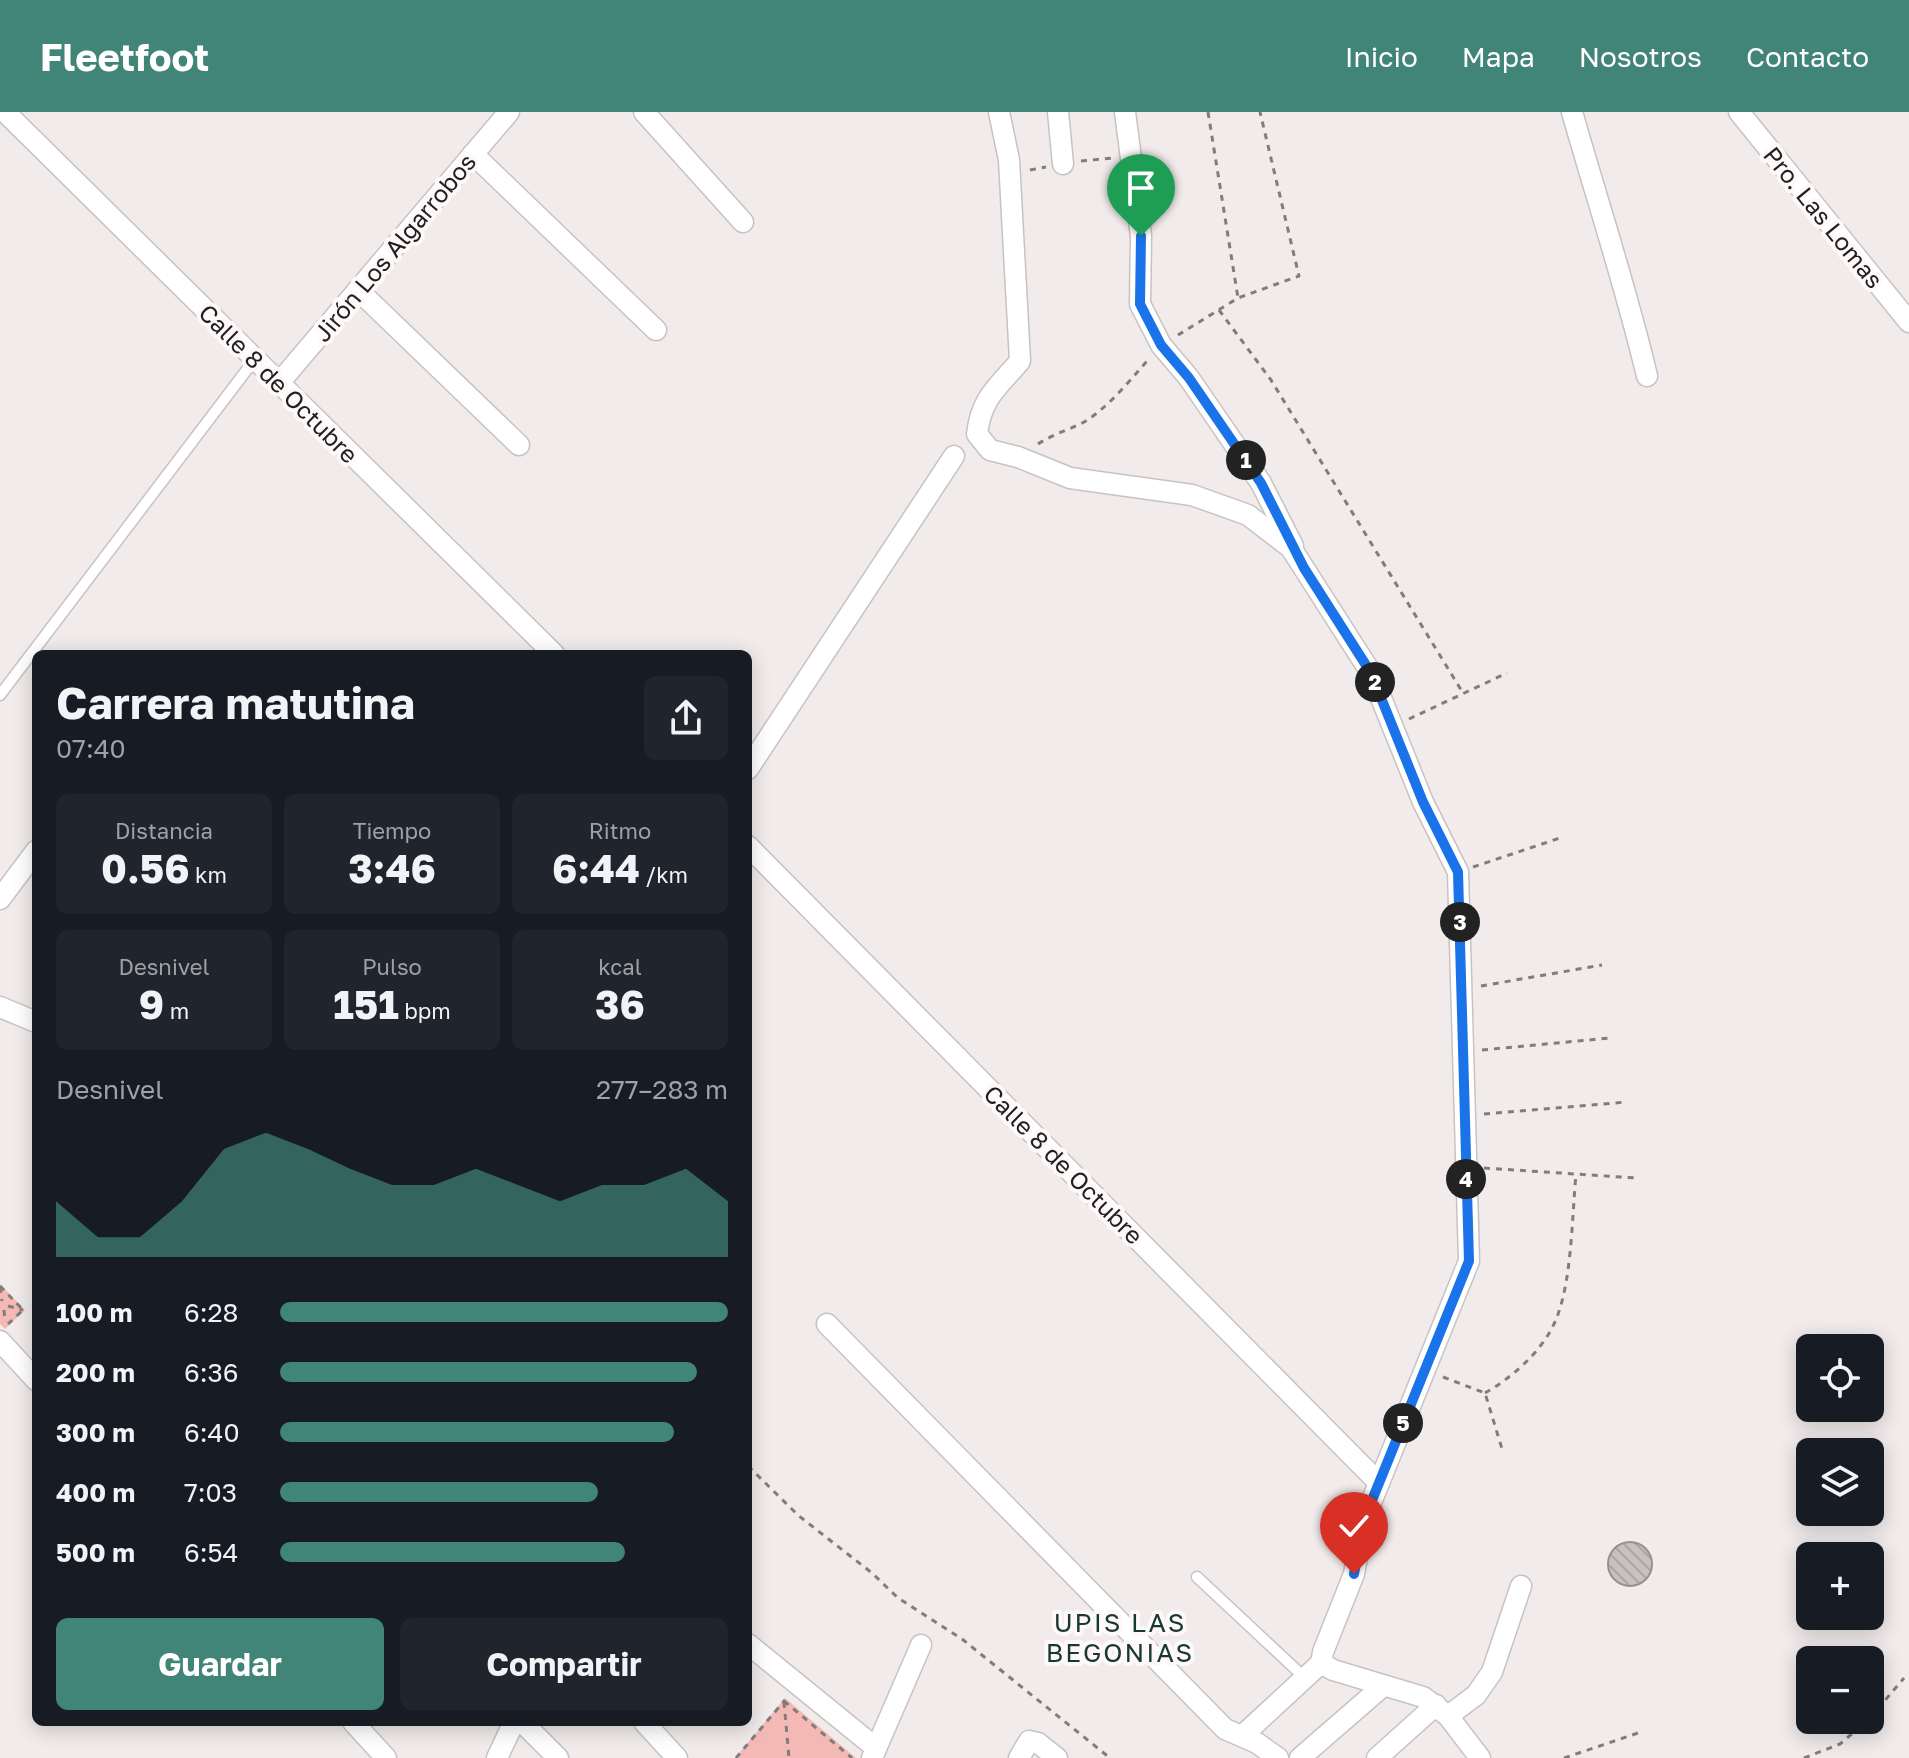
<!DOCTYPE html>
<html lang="es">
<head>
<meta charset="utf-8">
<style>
  :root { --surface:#171b24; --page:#20242c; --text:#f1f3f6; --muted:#9ea1a6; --accent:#418478 }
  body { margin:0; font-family:"Golos Text",sans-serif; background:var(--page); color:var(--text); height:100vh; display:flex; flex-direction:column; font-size:30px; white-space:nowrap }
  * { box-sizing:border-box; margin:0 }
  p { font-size:26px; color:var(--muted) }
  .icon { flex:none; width:44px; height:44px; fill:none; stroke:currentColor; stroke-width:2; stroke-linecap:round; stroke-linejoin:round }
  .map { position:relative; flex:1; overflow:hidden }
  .drawer { position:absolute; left:32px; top:538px; width:720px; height:1076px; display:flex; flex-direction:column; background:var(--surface); border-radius:12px; box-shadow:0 4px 20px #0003 }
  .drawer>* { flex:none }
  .buttons { position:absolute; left:1796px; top:1222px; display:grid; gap:16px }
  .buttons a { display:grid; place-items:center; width:88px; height:88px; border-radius:12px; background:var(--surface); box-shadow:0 4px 20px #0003; font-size:40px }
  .pin { position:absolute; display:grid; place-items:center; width:68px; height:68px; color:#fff; margin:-82px -34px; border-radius:50% 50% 50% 0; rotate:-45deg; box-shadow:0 0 8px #0007 }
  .pin .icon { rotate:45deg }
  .km { position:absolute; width:40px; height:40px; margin:-20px; border-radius:50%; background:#222; color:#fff; font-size:22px; line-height:40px; text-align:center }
  .round { display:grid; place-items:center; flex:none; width:84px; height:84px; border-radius:12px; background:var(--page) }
  .summary { display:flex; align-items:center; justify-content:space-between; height:136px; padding:0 24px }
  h1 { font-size:44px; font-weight:700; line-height:60px }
  .metrics { display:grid; grid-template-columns:repeat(3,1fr); gap:12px; height:136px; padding:8px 24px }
  .metrics div { display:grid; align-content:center; border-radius:12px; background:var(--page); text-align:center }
  .metrics b { font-size:40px; font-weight:700 }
  .metrics small { font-size:22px; font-weight:400 }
  .metrics p { font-size:22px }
  .chart { height:224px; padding:16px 24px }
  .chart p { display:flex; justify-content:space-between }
  .chart svg { width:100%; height:144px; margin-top:8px; fill:var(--accent); opacity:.7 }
  .primary-button { display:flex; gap:16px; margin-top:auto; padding:16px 24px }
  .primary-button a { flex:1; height:92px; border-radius:12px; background:var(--accent); color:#fff; font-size:32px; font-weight:700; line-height:92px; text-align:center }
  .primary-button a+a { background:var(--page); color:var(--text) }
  ul { padding:0 24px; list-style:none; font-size:26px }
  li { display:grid; grid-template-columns:128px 96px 1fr; align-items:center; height:60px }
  li i { height:20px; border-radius:10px; background:var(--accent) }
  header { display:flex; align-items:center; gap:48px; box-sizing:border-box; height:112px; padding:0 40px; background:var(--accent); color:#fff }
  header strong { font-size:38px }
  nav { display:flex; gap:44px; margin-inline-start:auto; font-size:28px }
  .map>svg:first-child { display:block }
  .green { fill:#f5b9b5 }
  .building { fill:url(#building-back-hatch); stroke:#969090; stroke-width:2 }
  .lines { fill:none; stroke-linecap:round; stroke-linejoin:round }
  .service-casing { stroke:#c8c3c2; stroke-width:13 }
  .minor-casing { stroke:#c8c3c2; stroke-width:23 }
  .path { stroke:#817d7d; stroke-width:3; stroke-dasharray:6 6; stroke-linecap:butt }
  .service { stroke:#fff; stroke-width:10 }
  .minor { stroke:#fff; stroke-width:20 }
  .route-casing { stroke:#fff; stroke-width:16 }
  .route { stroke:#1a73e8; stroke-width:10 }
  .labels { text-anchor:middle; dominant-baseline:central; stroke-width:8; stroke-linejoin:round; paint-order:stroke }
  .street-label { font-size:24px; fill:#201e1e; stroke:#fef8f8 }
  .neighbourhood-label { font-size:26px; letter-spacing:2px; fill:#183933; stroke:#fef8f8 }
</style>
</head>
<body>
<header>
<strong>Fleetfoot</strong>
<nav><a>Inicio</a><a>Mapa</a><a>Nosotros</a><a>Contacto</a></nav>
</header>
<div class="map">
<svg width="1909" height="1646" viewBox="0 0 1909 1646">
  <defs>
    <pattern id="building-back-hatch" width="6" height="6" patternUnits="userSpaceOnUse" patternTransform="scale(2)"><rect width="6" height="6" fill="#c7c1c1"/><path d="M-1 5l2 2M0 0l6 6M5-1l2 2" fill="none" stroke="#aba5a5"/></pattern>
  </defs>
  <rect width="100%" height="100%" fill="#f1ebeb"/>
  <g class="green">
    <polygon points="0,1172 25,1198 5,1217 0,1212"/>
    <polygon points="785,1586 856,1646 735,1646"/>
  </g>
  <circle class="building" cx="1630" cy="1452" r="22"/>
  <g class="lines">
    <g class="service-casing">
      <g id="service">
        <polyline points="0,583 255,247"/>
        <polyline points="1197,1465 1305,1566"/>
      </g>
    </g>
    <g class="minor-casing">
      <g id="minor">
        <polyline points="5,0 554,542"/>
        <polyline points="644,0 743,110"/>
        <path d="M999 0 1009 48 1020 249C998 275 981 286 977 322L990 338 1018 345 1070 366 1192 383 1248 403 1291 436 1371 561 1423 690 1458 760 1469 1149 1364 1408 1354 1462 1323 1540 1321 1551"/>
        <polyline points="1058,0 1063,52"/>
        <polyline points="1125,0 1141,124 1140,192 1161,233 1189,266 1261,371 1293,434"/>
        <path d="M1572 0C1597 88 1626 175 1647 264"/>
        <polyline points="1739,0 1909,210"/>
        <polyline points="473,42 656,218"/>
        <polyline points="358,178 519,333"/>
        <polyline points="279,271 509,0"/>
        <polyline points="748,657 954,344"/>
        <polyline points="748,734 1379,1371"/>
        <polyline points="0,787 36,739"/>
        <polyline points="0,895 36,910"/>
        <polyline points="827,1212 1225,1617 1257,1631 1278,1646"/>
        <polyline points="0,1229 36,1268"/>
        <polyline points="748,1532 876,1636"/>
        <polyline points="1321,1551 1333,1558 1423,1585 1448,1604 1480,1646"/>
        <polyline points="1448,1604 1476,1583 1492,1560 1521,1474"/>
        <polyline points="353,1610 386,1646"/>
        <polyline points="644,1610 677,1646"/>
        <polyline points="1242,1624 1321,1551"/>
        <polyline points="497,1646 513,1612 524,1612 558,1646"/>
        <polyline points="872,1646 921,1533"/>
        <polyline points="1019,1646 1029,1629 1038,1631 1057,1646"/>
        <polyline points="1300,1646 1383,1574"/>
        <polyline points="1377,1646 1436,1593"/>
      </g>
    </g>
    <g class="path">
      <polyline points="1208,0 1238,186"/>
      <polyline points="1081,49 1113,46"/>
      <polyline points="1030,58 1046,55"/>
      <polyline points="1219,198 1271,268 1463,581"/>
      <polyline points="1178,223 1238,186 1299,164 1260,0"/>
      <path d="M1038 332C1055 321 1075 316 1089 307 1112 291 1130 268 1148 248"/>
      <polyline points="1409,607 1507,561"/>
      <polyline points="1473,755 1563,725"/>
      <polyline points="1481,874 1602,853"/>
      <polyline points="1482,938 1610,926"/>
      <polyline points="1484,1002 1626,990"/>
      <polyline points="1484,1056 1636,1066"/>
      <polyline points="0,1174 23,1198 8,1212"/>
      <polyline points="0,1175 2,1189"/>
      <polyline points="8,1194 23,1198"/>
      <polyline points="4,1198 5,1210"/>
      <polyline points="1443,1265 1485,1281 1503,1340"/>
      <path d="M1485 1281C1513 1265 1545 1237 1557 1205 1572 1166 1572 1104 1576 1062"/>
      <polyline points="748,1354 799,1404 872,1461 898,1486 962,1527 1110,1646"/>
      <polyline points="784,1589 852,1646"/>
      <polyline points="784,1590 789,1646"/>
      <polyline points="1870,1606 1904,1566"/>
      <polyline points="736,1646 785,1588"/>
      <polyline points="1564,1646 1638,1621"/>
      <polyline points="1804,1646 1840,1632 1868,1608"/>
    </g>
    <use href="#service" class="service"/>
    <use href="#minor" class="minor"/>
  </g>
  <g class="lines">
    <g class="route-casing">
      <polyline id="route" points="1141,124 1140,192 1161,233 1189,266 1261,371 1304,456 1371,561 1423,690 1458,760 1469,1149 1364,1408 1354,1462"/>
    </g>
    <use href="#route" class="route"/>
  </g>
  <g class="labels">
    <g class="street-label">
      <text transform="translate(1824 105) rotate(51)">Pro. Las Lomas</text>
      <text transform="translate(394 135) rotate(-50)">Jirón Los Algarrobos</text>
      <text transform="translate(279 271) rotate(45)">Calle 8 de Octubre</text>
      <text transform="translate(1064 1052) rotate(45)">Calle 8 de Octubre</text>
    </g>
    <g class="neighbourhood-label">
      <text x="1120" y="1510">UPIS LAS<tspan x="1120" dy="30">BEGONIAS</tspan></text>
    </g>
  </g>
</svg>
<div class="buttons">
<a><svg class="icon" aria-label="locate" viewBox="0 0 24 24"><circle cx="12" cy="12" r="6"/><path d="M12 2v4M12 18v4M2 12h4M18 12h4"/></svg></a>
<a><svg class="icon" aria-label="layers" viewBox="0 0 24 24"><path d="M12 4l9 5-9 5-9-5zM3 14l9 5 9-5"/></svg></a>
<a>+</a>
<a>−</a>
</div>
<div class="pin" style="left:1141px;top:124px;background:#1e9e55"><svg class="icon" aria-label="arrive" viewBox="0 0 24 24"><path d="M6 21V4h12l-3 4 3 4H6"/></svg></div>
<div class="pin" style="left:1354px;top:1462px;background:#d93025"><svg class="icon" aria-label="check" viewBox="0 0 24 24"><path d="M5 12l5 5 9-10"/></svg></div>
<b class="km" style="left:1246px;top:348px">1</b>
<b class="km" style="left:1375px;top:570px">2</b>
<b class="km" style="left:1460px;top:810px">3</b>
<b class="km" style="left:1466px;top:1067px">4</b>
<b class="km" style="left:1403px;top:1311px">5</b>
<section class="drawer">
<div class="summary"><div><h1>Carrera matutina</h1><p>07:40</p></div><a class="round"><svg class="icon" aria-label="share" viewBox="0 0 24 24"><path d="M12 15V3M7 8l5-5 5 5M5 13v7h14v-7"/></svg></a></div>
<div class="metrics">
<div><p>Distancia</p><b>0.56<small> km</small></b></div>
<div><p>Tiempo</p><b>3:46</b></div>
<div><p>Ritmo</p><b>6:44<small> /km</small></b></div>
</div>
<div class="metrics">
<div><p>Desnivel</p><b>9<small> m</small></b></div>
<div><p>Pulso</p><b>151<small> bpm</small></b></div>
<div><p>kcal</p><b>36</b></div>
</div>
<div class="chart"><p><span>Desnivel</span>277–283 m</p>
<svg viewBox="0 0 160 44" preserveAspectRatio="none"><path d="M0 44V27L10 38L20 38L30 27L40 11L50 6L60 11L70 17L80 22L90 22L100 17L110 22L120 27L130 22L140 22L150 17L160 27V44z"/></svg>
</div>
<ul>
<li><b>100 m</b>6:28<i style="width:100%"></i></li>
<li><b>200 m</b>6:36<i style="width:93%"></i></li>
<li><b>300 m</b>6:40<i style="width:88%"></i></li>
<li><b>400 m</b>7:03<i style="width:71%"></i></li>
<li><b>500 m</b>6:54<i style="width:77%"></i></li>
</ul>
<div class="primary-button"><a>Guardar</a><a>Compartir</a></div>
</section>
</div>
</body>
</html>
